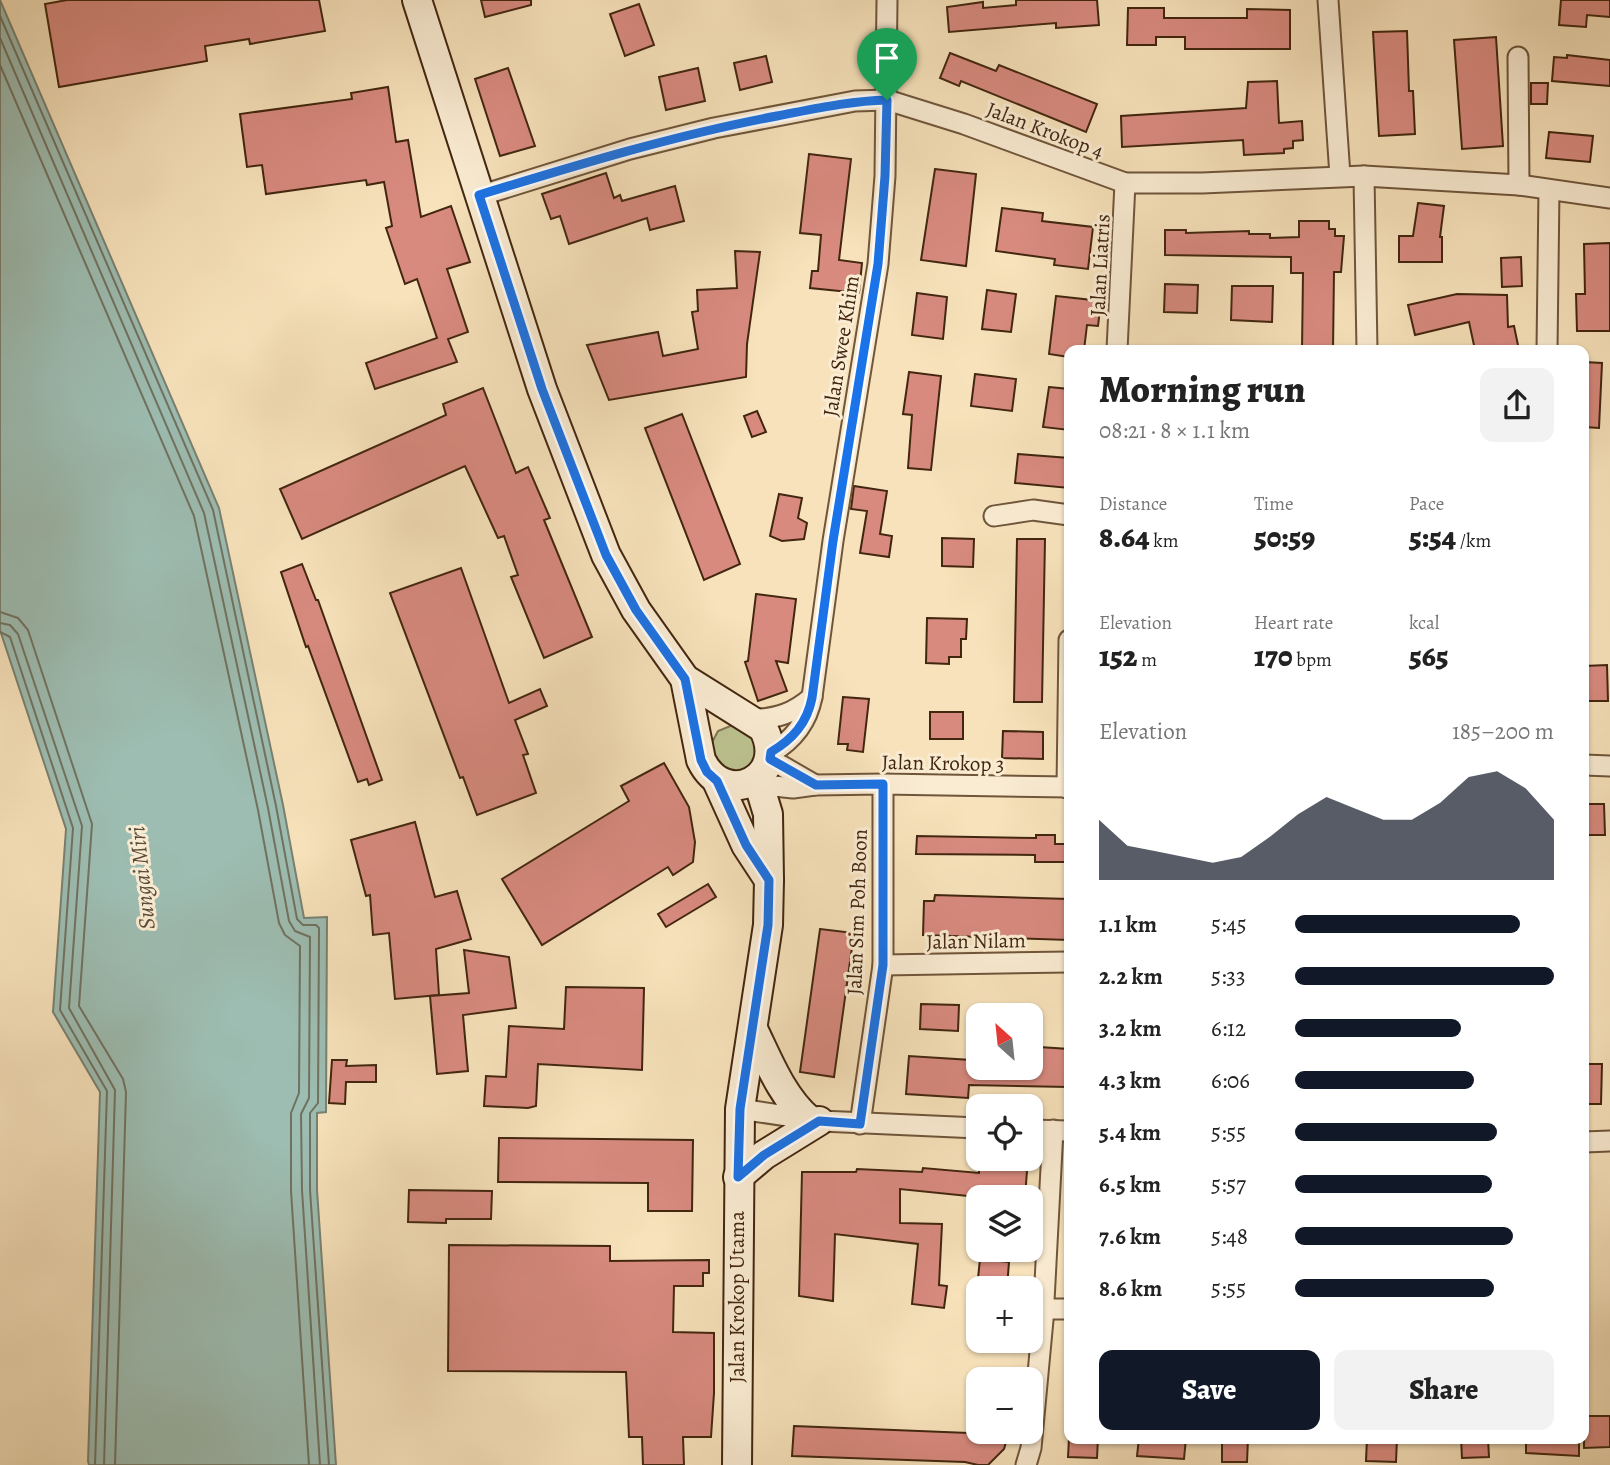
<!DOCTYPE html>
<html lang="en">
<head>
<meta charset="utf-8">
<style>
  :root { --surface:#fff; --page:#f2f2f2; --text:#222; --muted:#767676; --accent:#111827 }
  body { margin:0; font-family:Alegreya,serif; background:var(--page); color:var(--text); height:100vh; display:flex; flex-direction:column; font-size:26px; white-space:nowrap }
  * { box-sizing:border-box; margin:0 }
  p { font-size:23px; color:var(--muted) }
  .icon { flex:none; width:38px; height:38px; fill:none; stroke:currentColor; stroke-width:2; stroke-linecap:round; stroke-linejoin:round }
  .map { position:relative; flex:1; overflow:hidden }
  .sheet { position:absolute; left:1064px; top:345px; width:525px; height:1099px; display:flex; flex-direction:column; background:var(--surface); border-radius:14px; box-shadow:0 2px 5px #0004 }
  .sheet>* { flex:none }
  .needle { width:46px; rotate:333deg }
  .tools { position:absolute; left:966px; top:1003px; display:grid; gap:14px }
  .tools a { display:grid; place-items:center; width:77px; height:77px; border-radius:14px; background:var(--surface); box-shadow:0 2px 5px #0004; font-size:35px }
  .pin { position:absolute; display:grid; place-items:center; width:60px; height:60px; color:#fff; margin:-72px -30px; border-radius:50% 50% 50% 0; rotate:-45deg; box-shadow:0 0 7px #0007 }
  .pin .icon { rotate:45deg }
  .round { display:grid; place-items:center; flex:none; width:74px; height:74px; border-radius:14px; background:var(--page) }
  .summary { display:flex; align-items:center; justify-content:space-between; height:119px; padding:0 35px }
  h1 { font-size:38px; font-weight:800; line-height:52px }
  .figures { display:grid; grid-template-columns:repeat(3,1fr); gap:10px; height:119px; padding:7px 35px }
  .figures div { display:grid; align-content:center }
  .figures b { font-size:30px; font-weight:800 }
  .figures small { font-size:19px; font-weight:400 }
  .figures p { font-size:19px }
  .chart { height:196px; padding:14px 35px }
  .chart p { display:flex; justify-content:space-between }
  .chart svg { width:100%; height:126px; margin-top:7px; fill:var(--accent); opacity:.7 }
  .button { display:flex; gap:14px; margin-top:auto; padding:14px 35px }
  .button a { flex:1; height:80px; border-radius:14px; background:var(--accent); color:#fff; font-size:28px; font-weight:800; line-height:80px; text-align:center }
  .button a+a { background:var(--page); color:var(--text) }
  ul { padding:0 35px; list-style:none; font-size:23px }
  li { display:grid; grid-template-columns:112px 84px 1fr; align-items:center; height:52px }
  li i { height:18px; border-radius:9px; background:var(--accent) }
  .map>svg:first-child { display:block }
  .green { fill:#bcc390; stroke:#7f7450; stroke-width:2 }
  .water { fill:#9dbdb2; stroke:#798171; stroke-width:2 }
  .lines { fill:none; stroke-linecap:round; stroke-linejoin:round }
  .shore { stroke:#707260; stroke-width:2 }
  .building { fill:#d88a7f; stroke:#42260f; stroke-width:2 }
  .street-casing { stroke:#6f553a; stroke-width:23 }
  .secondary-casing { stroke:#42260f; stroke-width:32 }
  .street { stroke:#faecd3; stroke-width:19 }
  .secondary { stroke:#faecd3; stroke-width:28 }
  .route-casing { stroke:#fff; stroke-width:14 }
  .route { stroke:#1a73e8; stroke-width:9 }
  .labels { text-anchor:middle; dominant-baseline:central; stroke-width:6; stroke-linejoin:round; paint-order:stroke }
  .street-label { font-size:21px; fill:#42260f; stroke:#faecd3 }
  .water-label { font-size:23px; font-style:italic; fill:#594c38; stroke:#faecd3 }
</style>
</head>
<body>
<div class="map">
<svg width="1610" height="1465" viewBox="0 0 1610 1465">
  <rect width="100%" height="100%" fill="#f7e2bb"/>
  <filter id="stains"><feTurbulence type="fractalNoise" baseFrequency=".00286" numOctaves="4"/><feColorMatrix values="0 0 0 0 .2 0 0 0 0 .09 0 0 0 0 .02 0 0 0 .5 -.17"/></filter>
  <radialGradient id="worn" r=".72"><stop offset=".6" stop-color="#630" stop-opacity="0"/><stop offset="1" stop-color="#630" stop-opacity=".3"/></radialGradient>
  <polygon class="green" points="735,724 759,737 756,770 724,776 709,748 718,731"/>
  <polygon class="water" points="0,0 219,508 283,805 304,918 327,917 326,1112 317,1113 317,1190 336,1465 89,1465 88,1461 100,1092 53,1012 66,829 0,630"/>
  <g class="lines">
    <g class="shore">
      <polyline points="0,16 213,510 276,806 297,919 303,925 316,925 319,928 318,1103 310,1113 310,1190 329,1465"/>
      <polyline points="0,38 204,513 268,808 289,921 295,931 310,937 309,1098 301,1114 302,1190 320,1465"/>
      <polyline points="0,65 194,516 258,810 279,923 285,935 300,946 299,1093 291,1113 291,1191 309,1465"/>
      <polyline points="0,612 18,618 28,630 92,824 79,1006 123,1079 126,1092 115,1465"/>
      <polyline points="0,623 10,625 18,634 82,826 69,1008 115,1090 104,1465"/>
      <polyline points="0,632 10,637 73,828 60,1010 107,1091 95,1465"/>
    </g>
  </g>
  <g class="building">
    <polygon points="67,0 319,0 325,31 250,44 249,39 205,46 207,61 59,87 45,4"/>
    <polygon points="481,0 531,0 531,5 485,17"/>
    <polygon points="1016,0 1097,0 1099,25 1056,28 1056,23 949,32 947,7 983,2 983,8 1016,5"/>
    <polygon points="1561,0 1610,0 1610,17 1587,15 1586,27 1559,25"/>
    <polygon points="639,4 654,45 625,56 610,14"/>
    <polygon points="1128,8 1164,8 1164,18 1247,18 1247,9 1290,10 1290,49 1185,49 1185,37 1156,37 1156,45 1127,45"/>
    <polygon points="1407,31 1409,91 1413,91 1415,134 1379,136 1373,32"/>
    <polygon points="1496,37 1503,146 1462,149 1454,40"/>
    <polygon points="950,53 996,71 999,65 1097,104 1086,132 961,81 959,86 940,78"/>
    <polygon points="1567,55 1610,60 1610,86 1552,81 1554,57 1567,58"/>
    <polygon points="766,56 772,82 740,90 734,63"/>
    <polygon points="508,68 535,146 500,156 475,79"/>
    <polygon points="698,68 705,101 666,110 659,77"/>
    <polygon points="1277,81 1279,123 1302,121 1303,140 1293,141 1293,148 1284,149 1284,153 1244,155 1243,140 1122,147 1121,116 1246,108 1248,82"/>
    <polygon points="1531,83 1548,83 1547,104 1531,104"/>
    <polygon points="388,87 396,142 408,140 421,217 451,206 470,262 447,269 468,332 448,339 457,362 375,389 366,363 437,338 417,279 405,284 386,228 392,226 384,182 367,185 366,180 266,194 262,165 247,167 240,114 352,99 351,93"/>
    <polygon points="1549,132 1593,136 1590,162 1546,158"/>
    <polygon points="809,154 851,159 839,260 862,263 859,293 810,288 812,271 818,271 821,235 800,233"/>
    <polygon points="935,169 976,174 966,266 921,260"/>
    <polygon points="606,173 614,198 620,195 622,201 675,186 684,221 650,230 647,218 569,244 560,216 551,219 542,194"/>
    <polygon points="1418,203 1444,206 1440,237 1442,237 1442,262 1399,262 1399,236 1413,236"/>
    <polygon points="1002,208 1043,213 1042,221 1093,227 1088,269 1054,265 1055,259 996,251"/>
    <polygon points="1299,221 1329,221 1329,229 1335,229 1335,236 1344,236 1341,272 1334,272 1333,350 1302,350 1303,273 1291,273 1291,257 1165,255 1165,230 1186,230 1186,233 1249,231 1249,234 1270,234 1270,238 1299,237"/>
    <polygon points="1610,243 1610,331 1577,331 1576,294 1585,294 1584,244"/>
    <polygon points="735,251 760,252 747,344 746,377 609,400 587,345 658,332 663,356 698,349 692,312 698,311 697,290 737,288"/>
    <polygon points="1521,257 1522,286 1502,287 1501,258"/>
    <polygon points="1165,284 1198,285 1197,313 1164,312"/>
    <polygon points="1232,286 1273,286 1272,322 1231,320"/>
    <polygon points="987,290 1016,294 1011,332 982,329"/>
    <polygon points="917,293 947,297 943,339 912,335"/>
    <polygon points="1457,294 1507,295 1508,327 1514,326 1519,350 1475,350 1469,322 1415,335 1408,305"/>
    <polygon points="1056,296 1101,301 1098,326 1087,325 1084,350 1069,350 1069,357 1049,354"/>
    <polygon points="1584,362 1602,363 1599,428 1584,427"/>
    <polygon points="909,372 941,376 931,470 908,468 912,415 903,414"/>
    <polygon points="975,374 1016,379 1012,411 971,406"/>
    <polygon points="1049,387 1069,389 1069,430 1043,427"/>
    <polygon points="483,388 516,473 528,467 550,518 544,520 592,637 544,658 511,577 518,575 504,536 498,538 465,466 302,539 280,489 446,415 443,404"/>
    <polygon points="757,411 766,432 752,437 744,416"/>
    <polygon points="682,414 740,564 704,580 645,428"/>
    <polygon points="1018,454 1069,458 1069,488 1015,483"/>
    <polygon points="854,486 887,491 880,534 892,536 889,557 860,553 867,511 851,509"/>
    <polygon points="779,494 802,498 798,518 807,523 804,539 782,541 770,536"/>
    <polygon points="942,538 974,539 973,567 942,566"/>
    <polygon points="1017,539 1045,539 1042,702 1014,702"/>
    <polygon points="302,564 316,600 318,600 382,780 369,785 367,779 358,782 308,646 306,647 281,572"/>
    <polygon points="461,568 509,703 540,689 547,706 515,720 528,754 523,755 536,793 477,815 463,777 460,778 390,593"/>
    <polygon points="756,594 796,599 788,663 776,661 787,691 758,701 745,662 748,661"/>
    <polygon points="927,618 967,619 966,639 961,639 961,657 949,657 949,664 926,663"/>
    <polygon points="1607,665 1608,701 1584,701 1584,666"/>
    <polygon points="843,697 869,699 863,752 847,750 848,744 838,744"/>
    <rect x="930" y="712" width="33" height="27"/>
    <polygon points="1003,731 1043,732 1043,759 1002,758"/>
    <polygon points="664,763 689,807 695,842 693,862 673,875 668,867 542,945 502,879 629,801 621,786"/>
    <polygon points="1584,804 1604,804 1605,835 1584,835"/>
    <polygon points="415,822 435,897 457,891 471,939 436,949 439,995 395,999 389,933 373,935 370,895 366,896 351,840"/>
    <polygon points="1036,835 1055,835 1055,844 1067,844 1066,862 1035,862 1035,855 916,854 917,836 1036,838"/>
    <polygon points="708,884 716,897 666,927 658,914"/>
    <polygon points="935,895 1069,899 1069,940 923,935 924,901 934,901"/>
    <polygon points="820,929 854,933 834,1077 800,1072"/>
    <polygon points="464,950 509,957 516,1008 463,1015 468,1071 437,1074 430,996 469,993"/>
    <polygon points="566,987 644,988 642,1070 538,1064 536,1106 528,1108 484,1106 486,1076 506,1077 509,1026 564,1029"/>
    <polygon points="921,1004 959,1005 958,1031 920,1029"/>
    <polygon points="1039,1047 1069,1049 1068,1087 969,1085 968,1098 906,1094 909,1056 971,1060 970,1068 1038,1068"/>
    <polygon points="332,1060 347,1060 346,1066 376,1065 376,1082 346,1082 345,1104 329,1103"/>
    <polygon points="1584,1064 1602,1064 1601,1104 1584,1104"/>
    <polygon points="499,1138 693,1140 692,1211 648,1211 648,1183 498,1182"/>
    <polygon points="979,1158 1028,1158 1025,1197 978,1197 900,1189 900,1223 942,1224 939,1285 947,1286 944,1308 912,1304 918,1244 835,1234 833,1301 799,1296 802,1172 856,1172 857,1169 922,1172 923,1168 979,1173"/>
    <polygon points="409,1190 492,1191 491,1219 446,1219 446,1223 408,1222"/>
    <polygon points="449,1245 610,1246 610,1261 709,1260 709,1273 703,1273 703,1286 674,1286 673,1332 714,1333 714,1393 711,1437 683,1437 684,1465 643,1465 642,1437 629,1437 626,1372 448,1371"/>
    <polygon points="980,1259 1009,1262 1007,1288 977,1288"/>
    <polygon points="1584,1416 1610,1416 1610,1447 1584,1448"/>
    <polygon points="794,1426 969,1433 1009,1432 1004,1449 988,1465 978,1465 965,1462 792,1456"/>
    <polygon points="1069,1438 1098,1438 1097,1458 1068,1457"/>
    <polygon points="1139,1438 1186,1438 1184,1459 1137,1456"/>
    <polygon points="1367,1438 1397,1438 1396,1462 1366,1461"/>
    <polygon points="1461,1438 1488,1438 1489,1457 1462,1458"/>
    <polygon points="1526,1438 1579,1438 1579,1456 1526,1453"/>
    <polygon points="1222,1439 1248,1439 1247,1462 1222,1462"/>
  </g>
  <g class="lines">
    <g class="street-casing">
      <g id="street">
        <polyline points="1328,0 1340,176"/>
        <polyline points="1518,57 1519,185"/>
        <polyline points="1364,176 1367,350"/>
        <polyline points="479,196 630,149 714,128 855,101 887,100 964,124 1125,183 1202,183 1364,176 1519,185 1610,198"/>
        <polyline points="1117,350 1125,183"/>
        <polyline points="1547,350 1549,190"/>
        <polyline points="994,516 1033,510 1069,515"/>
        <path d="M752 720C777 718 793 714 812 697"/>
        <path d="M771 753C793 740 807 723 812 697L833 541 878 264 885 176 887 0"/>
        <polyline points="770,759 815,785"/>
        <polyline points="1584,765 1610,766"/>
        <polyline points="757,778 774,786 793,788 815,785 883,784 1069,787"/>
        <polyline points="1067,788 1069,640"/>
        <polyline points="883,965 1069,962"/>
        <polyline points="740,1109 821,1121 978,1128"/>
        <polyline points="860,1124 883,965 883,784"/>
        <polyline points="1031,1130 1069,1131"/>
        <polyline points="1584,1142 1610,1141"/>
        <polyline points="1043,1309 1069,1309"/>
        <polyline points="1026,1465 1031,1448 1043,1320 1053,1130"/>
      </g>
    </g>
    <g class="secondary-casing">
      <g id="secondary">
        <path d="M417 0 542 389 606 555 636 610 685 679 763 728C790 778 725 810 701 760L685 679"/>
        <polyline points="717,781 746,845 769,880"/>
        <path d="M753 1029C768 1060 782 1097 809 1120"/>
        <polyline points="738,1177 764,1155 819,1121"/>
        <polyline points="737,1465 740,1109 768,925 769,880 768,814 757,778"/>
      </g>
    </g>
    <use href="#street" class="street"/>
    <use href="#secondary" class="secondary"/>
  </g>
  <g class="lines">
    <g class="route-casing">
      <path id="route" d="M887 100 885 176 878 264 833 541 812 698C807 723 793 739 771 752L770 759 816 785 883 784V965L860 1124 819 1121 764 1155 738 1177 740 1109 768 925 769 880 746 845 717 781 707 772 701 760 685 679 636 610 606 555 542 389 479 195C577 165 675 135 777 116 814 109 849 101 887 100Z"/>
    </g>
    <use href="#route" class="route"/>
  </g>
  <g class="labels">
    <g class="street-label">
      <text transform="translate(1045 130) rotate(21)">Jalan Krokop 4</text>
      <text transform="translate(1100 265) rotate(-87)">Jalan Liatris</text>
      <text transform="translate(841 346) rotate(-81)">Jalan Swee Khim</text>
      <text transform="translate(943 763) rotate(1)">Jalan Krokop 3</text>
      <text transform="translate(857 912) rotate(-88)">Jalan Sim Poh Boon</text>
      <text transform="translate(976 941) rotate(-1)">Jalan Nilam</text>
      <text transform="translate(737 1297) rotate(-90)">Jalan Krokop Utama</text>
    </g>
    <g class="water-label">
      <text transform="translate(142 878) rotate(-96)">Sungai Miri</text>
    </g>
  </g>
  <rect width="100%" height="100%" filter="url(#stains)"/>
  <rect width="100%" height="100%" fill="url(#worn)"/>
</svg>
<div class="tools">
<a><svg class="needle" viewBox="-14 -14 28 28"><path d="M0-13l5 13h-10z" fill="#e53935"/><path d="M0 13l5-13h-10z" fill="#767676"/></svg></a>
<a><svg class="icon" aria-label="locate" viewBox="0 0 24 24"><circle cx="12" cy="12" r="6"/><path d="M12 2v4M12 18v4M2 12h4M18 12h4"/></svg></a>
<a><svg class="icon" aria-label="layers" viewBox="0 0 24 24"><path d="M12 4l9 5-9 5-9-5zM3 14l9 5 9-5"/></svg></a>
<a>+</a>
<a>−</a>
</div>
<div class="pin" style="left:887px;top:100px;background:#1e9e55"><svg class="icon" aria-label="arrive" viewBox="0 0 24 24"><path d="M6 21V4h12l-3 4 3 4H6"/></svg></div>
<section class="sheet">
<div class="summary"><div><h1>Morning run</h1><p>08:21 · 8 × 1.1 km</p></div><a class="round"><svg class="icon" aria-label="share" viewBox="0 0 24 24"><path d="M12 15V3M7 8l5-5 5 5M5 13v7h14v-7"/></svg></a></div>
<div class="figures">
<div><p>Distance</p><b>8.64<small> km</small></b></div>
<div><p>Time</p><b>50:59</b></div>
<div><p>Pace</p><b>5:54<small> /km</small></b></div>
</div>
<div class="figures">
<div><p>Elevation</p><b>152<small> m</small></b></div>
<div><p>Heart rate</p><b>170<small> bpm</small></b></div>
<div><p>kcal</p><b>565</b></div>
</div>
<div class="chart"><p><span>Elevation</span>185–200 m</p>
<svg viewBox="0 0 160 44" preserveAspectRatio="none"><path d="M0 44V23L10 32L20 34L30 36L40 38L50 36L60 29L70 21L80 15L90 19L100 23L110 23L120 17L130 8L140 6L150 12L160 23V44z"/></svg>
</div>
<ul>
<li><b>1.1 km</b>5:45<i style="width:87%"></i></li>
<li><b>2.2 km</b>5:33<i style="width:100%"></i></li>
<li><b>3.2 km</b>6:12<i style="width:64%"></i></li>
<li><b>4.3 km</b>6:06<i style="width:69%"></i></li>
<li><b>5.4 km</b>5:55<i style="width:78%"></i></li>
<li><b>6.5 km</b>5:57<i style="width:76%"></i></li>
<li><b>7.6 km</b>5:48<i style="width:84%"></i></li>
<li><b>8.6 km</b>5:55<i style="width:77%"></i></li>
</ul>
<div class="button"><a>Save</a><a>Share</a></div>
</section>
</div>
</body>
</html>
